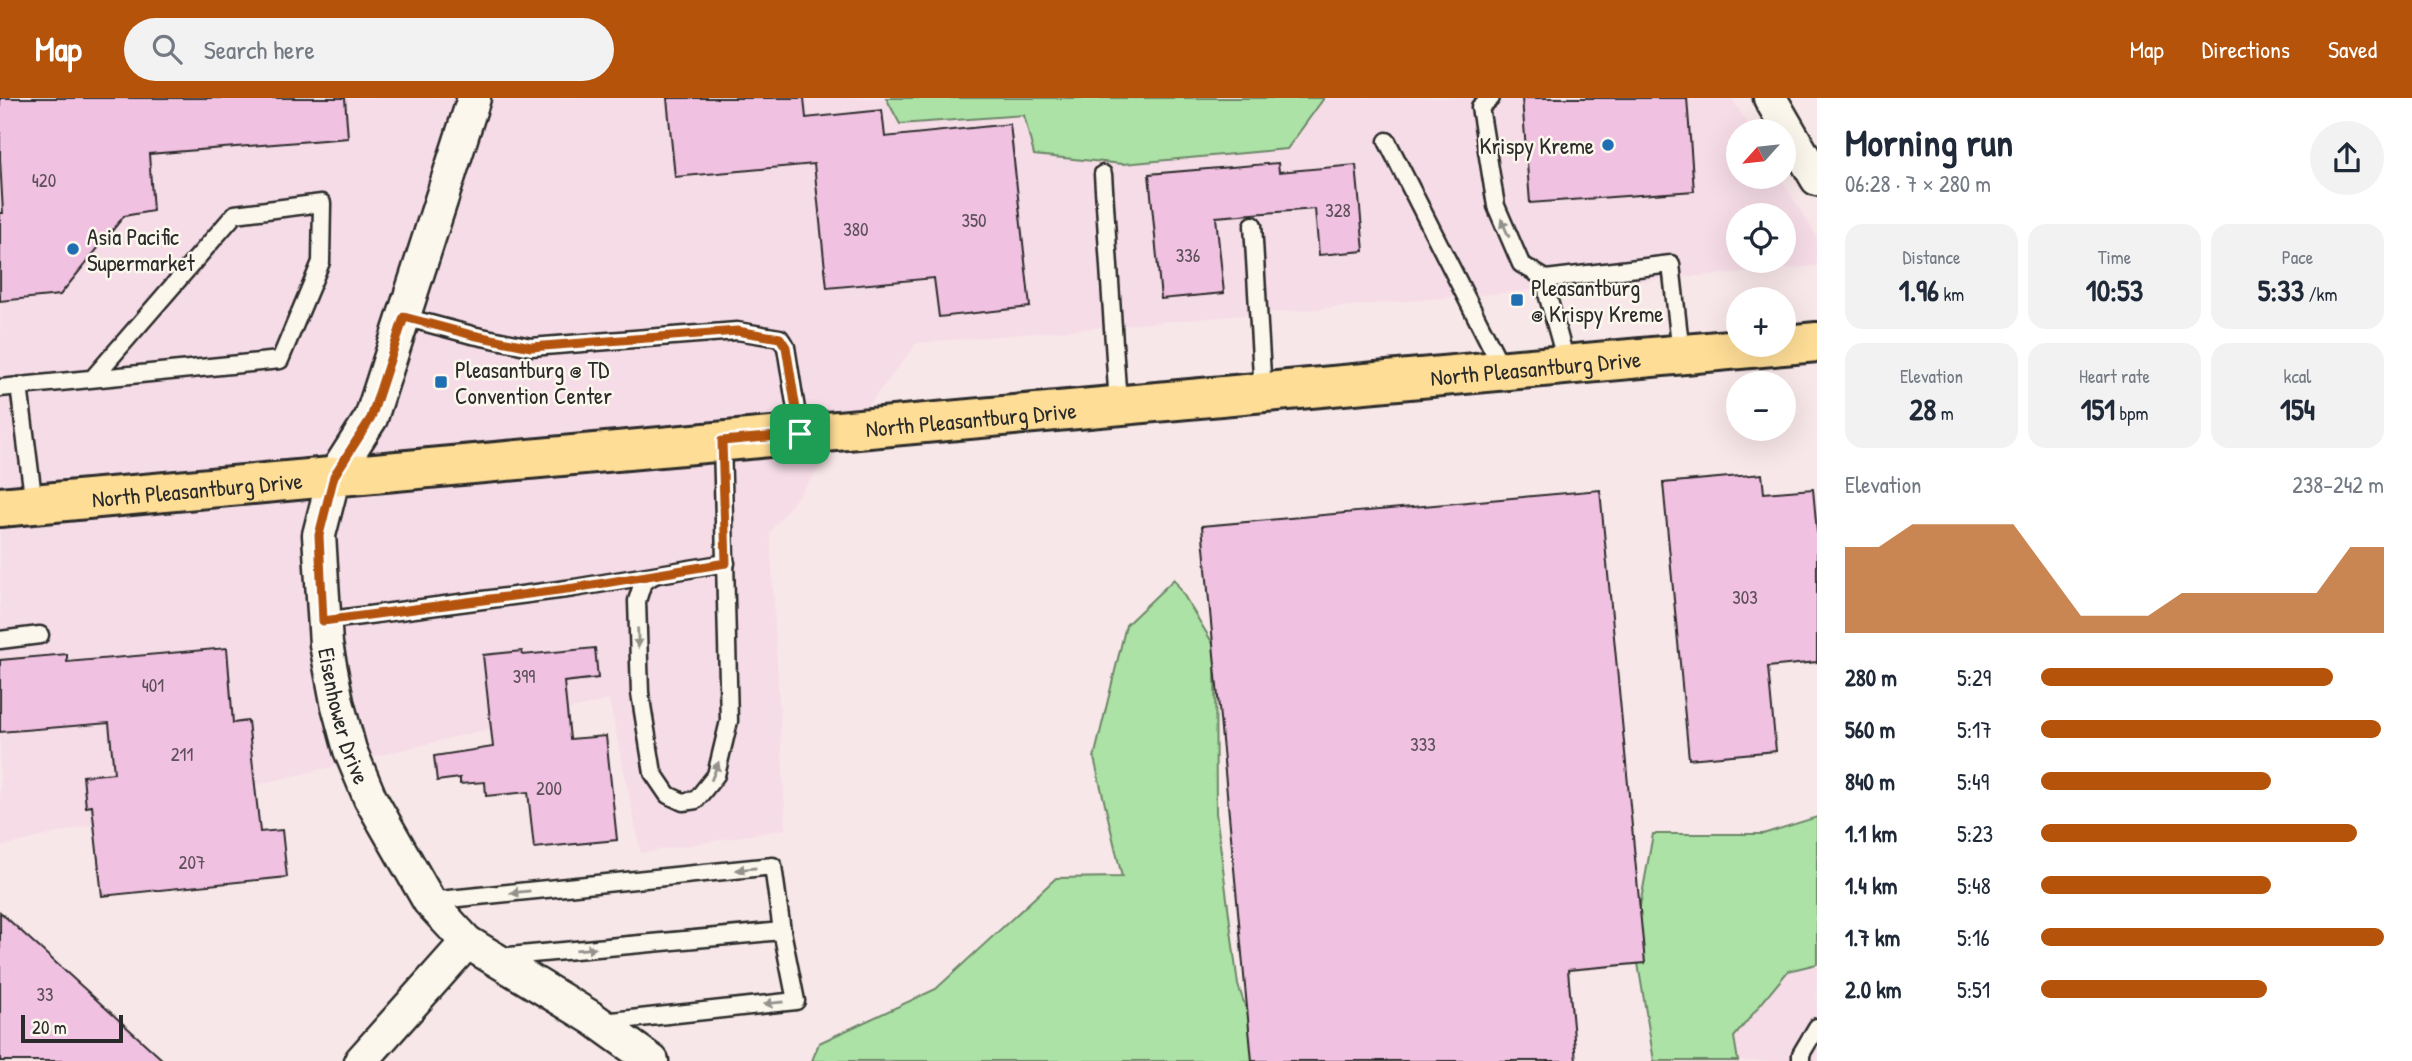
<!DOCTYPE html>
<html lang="en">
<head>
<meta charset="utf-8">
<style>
  :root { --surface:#fff; --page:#f2f2f3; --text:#1f2937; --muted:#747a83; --accent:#b45309 }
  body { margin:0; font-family:"Patrick Hand",sans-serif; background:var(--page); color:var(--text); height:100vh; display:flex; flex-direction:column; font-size:26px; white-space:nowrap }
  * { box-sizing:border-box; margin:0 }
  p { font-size:23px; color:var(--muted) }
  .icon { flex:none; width:38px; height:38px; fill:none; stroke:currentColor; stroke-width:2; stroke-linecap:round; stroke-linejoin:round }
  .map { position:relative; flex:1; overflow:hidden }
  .drawer { display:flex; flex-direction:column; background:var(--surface); width:595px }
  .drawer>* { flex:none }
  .needle { width:46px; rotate:243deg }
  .controls { position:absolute; left:1726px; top:21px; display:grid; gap:14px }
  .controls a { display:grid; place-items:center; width:70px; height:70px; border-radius:50%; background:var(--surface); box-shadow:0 7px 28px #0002; font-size:35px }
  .scale { position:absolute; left:21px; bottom:18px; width:102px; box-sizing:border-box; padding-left:7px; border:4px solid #2b2b2b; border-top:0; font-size:19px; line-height:24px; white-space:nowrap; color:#2b2b2b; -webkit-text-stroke:5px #fbf7ec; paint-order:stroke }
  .pin { position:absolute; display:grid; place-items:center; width:60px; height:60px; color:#fff; margin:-30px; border-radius:14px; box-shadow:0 4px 10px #0006 }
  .round { display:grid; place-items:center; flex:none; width:74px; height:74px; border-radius:37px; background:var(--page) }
  .summary { display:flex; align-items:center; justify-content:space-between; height:119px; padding:0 28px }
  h1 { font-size:38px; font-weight:700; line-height:52px }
  .metrics { display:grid; grid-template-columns:repeat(3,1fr); gap:10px; height:119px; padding:7px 28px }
  .metrics div { display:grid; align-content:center; border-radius:18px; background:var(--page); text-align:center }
  .metrics b { font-size:30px; font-weight:700 }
  .metrics small { font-size:19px; font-weight:400 }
  .metrics p { font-size:19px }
  .chart { height:196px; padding:14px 28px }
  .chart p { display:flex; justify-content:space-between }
  .chart svg { width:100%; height:126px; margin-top:7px; fill:var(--accent); opacity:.7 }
  ul { padding:0 28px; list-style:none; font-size:23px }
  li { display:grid; grid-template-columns:112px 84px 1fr; align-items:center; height:52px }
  li i { height:18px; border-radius:9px; background:var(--accent) }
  header { display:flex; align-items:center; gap:42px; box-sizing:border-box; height:98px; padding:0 35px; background:var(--accent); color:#fff }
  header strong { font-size:33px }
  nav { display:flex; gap:38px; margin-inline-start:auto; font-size:24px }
  .search { width:490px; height:63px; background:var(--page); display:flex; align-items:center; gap:18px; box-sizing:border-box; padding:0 24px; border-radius:38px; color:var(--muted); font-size:26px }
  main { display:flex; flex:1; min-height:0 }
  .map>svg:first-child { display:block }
  .built { fill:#f6dce7; fill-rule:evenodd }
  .green { fill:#ace2a5; stroke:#6c8668; stroke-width:2 }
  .building { fill:#f1c1e2; stroke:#2b2b2b; stroke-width:2 }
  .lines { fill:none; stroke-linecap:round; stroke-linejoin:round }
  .lane-casing { stroke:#2b2b2b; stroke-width:21 }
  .street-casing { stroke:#2b2b2b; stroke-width:37 }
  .primary-casing { stroke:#2b2b2b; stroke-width:44 }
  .lane { stroke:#fbf7ec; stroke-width:16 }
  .street { stroke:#fbf7ec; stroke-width:32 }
  .primary { stroke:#fedd96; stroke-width:38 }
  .oneway { fill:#93918c }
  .route-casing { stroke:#fff; stroke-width:14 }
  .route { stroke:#b45309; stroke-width:9 }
  .poi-dot { fill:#1f6fb2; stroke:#fbf7ec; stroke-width:2.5 }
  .labels { text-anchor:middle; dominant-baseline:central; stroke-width:5; stroke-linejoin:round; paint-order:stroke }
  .number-label { font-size:19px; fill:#5c5059 }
  .poi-label { font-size:23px; fill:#2b2b2b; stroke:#fbf7ec; text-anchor:start }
  .street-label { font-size:23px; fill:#2b2b2b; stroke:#fbf7ec }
</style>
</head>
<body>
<header>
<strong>Map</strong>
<div class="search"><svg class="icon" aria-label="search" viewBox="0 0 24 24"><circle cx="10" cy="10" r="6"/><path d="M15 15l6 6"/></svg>Search here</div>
<nav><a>Map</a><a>Directions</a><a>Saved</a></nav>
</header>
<main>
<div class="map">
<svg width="1817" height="963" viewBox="0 0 1817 963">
  <rect width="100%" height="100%" fill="#f8e7e9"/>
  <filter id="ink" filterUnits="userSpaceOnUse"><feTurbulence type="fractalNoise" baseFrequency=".0143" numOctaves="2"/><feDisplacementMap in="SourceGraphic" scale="14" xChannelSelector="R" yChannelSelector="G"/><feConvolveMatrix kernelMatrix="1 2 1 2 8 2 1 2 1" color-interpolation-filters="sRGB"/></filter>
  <g filter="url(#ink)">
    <g class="built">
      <path d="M0 0H886L900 26 1025 17 1287 51 1324 0H1732L1752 33H1738V79H1780L1817 139V168L917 245 770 434 786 731 641 755 609 602 0 749ZM1738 117H1783V163H1738Z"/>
      <polygon points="1817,866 1817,963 1738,963 1734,940 1789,873"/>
    </g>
    <g class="green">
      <polygon points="886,0 1324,0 1287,51 1123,66 1034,57 1024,17 900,26"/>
      <polygon points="1174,481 1215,549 1216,715 1238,887 1264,963 812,963 819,945 936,891 1056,780 1122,779 1094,660 1126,527"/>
      <polygon points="1817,719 1817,866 1788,873 1734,939 1738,963 1654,963 1634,841 1653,736 1763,736"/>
    </g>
    <g class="building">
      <polygon points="0,0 345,0 348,40 149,56 153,113 124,118 60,197 0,203 0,115 3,115 0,61"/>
      <polygon points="667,0 804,0 806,20 882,12 885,39 1010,26 1030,209 939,219 934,180 827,190 814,66 675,79"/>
      <polygon points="1522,0 1687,0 1694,93 1530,105"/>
      <polygon points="1278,65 1279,74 1356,67 1364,153 1319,157 1315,111 1216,119 1224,195 1161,201 1149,76"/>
      <polygon points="1762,376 1764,395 1813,391 1817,434 1817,564 1768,569 1776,653 1689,661 1663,385"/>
      <polygon points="1600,392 1645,865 1568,872 1576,963 1252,963 1202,428"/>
      <polygon points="227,550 233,625 248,623 260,734 282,732 287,779 102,798 92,708 86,709 83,678 114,675 109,625 0,634 0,562 67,556 67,564"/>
      <polygon points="595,550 598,580 564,584 570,641 606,638 617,742 534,750 528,694 486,698 485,684 460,686 460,680 437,683 434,658 493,649 483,557 522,553 523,557"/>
      <polygon points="0,814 164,963 0,963"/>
    </g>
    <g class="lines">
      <g class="lane-casing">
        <g id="lane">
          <polyline points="1491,0 1480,9 1496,108 1521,166 1546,181 1671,166 1681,256"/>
          <polyline points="1387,43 1503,272"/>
          <polyline points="1103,76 1118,307"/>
          <polyline points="1253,127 1263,294"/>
          <polyline points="1546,181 1548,199 1567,267"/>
          <polyline points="404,219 472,237 531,249 737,233 780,240 786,249 800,336"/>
          <polyline points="19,288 34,406"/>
          <polyline points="0,290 280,262 321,164 322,105 235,116 93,280"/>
          <polyline points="653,478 643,484 637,503 640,595 653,675 668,697 683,704 696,702 716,677 729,623 722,343"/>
          <polyline points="323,523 574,490 726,465"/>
          <polyline points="0,542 40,537"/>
          <polyline points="429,803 773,768 782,833 796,903 603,924"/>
          <polyline points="499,859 782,833"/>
          <polyline points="1801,963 1801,956 1817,929"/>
        </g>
      </g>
      <g class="street-casing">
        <g id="street">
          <path id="s1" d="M474 0 371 320 334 378 319 437 326 546 337 604 350 652 370 700 429 803 467 844 592 920 652 963"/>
          <polyline points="1770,0 1817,81"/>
          <polyline points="361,963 467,844"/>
        </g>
      </g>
      <g class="primary-casing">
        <g id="primary">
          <path id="s2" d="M0 409 1817 244"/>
        </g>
      </g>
      <use href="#lane" class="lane"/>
      <use href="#street" class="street"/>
      <use href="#primary" class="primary"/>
    </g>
    <defs><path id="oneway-solid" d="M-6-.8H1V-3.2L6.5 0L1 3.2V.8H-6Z" transform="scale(1.75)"/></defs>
    <g class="oneway">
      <use href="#oneway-solid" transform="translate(1505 130) rotate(-114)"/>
      <use href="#oneway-solid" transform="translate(638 540) rotate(88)"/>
      <use href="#oneway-solid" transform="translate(715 673) rotate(-68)"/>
      <use href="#oneway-solid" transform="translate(746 771) rotate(174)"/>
      <use href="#oneway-solid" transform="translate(520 794) rotate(174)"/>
      <use href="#oneway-solid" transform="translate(586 851) rotate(-5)"/>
      <use href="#oneway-solid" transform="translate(774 905) rotate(174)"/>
    </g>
  </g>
  <g class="lines" filter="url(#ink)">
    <g class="route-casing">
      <polygon id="route" points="404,219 472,237 531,249 737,233 780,240 786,249 800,336 722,343 726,465 574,490 323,523 319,437 334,378 371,320"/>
    </g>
    <use href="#route" class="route"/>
  </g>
  <g class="poi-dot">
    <circle cx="1608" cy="47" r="7"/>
    <circle cx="73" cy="151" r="7"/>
    <rect x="1510" y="195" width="14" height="14" rx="3.5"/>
    <rect x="434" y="277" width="14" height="14" rx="3.5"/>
  </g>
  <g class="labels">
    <g class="number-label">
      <text x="44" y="82">420</text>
      <text x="1338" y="112">328</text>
      <text x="974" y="122">350</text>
      <text x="856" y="131">380</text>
      <text x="1188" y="157">336</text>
      <text x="1745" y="499">303</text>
      <text x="524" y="578">399</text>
      <text x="153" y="587">401</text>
      <text x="1423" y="646">333</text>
      <text x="182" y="656">211</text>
      <text x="549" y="690">200</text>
      <text x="192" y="764">207</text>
      <text x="45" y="896">33</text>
    </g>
    <g class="poi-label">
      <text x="1594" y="47" text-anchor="end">Krispy Kreme</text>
      <text x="87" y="138">Asia Pacific<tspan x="87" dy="26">Supermarket</tspan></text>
      <text x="1531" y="189">Pleasantburg<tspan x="1531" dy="26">@ Krispy Kreme</tspan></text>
      <text x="455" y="271">Pleasantburg @ TD<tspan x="455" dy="26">Convention Center</tspan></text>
    </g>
    <g class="street-label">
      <text stroke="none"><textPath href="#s2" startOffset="1542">North Pleasantburg Drive</textPath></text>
      <text stroke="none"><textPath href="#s2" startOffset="975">North Pleasantburg Drive</textPath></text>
      <text stroke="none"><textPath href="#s2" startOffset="198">North Pleasantburg Drive</textPath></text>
      <text stroke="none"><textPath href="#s1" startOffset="649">Eisenhower Drive</textPath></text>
    </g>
  </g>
</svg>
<div class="controls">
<a><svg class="needle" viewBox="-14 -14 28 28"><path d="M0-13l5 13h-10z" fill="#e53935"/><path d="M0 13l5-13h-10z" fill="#747a83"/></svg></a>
<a><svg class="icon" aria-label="locate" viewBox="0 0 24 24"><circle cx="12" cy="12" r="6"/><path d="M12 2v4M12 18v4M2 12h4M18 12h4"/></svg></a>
<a>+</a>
<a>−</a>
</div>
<div class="scale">20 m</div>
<div class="pin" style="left:800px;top:336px;background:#1e9e55"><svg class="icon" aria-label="arrive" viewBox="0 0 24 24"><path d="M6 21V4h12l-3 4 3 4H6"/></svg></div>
</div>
<section class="drawer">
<div class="summary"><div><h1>Morning run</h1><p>06:28 · 7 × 280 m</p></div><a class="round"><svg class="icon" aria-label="share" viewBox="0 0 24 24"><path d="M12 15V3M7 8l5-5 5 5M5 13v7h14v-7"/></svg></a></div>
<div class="metrics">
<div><p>Distance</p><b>1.96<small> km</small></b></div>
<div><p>Time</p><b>10:53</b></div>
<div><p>Pace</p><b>5:33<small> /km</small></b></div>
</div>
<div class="metrics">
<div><p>Elevation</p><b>28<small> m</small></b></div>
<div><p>Heart rate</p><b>151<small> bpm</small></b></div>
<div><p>kcal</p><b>154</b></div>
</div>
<div class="chart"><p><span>Elevation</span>238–242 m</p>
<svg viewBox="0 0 160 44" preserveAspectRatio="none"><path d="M0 44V14L10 14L20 6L30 6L40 6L50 6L60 22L70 38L80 38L90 38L100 30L110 30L120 30L130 30L140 30L150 14L160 14V44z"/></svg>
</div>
<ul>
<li><b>280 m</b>5:29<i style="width:85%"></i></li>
<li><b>560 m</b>5:17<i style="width:99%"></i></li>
<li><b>840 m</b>5:49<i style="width:67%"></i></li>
<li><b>1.1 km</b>5:23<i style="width:92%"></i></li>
<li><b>1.4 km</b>5:48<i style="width:67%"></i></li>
<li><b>1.7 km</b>5:16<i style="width:100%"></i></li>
<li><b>2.0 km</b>5:51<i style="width:66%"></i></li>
</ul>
</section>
</main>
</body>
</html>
